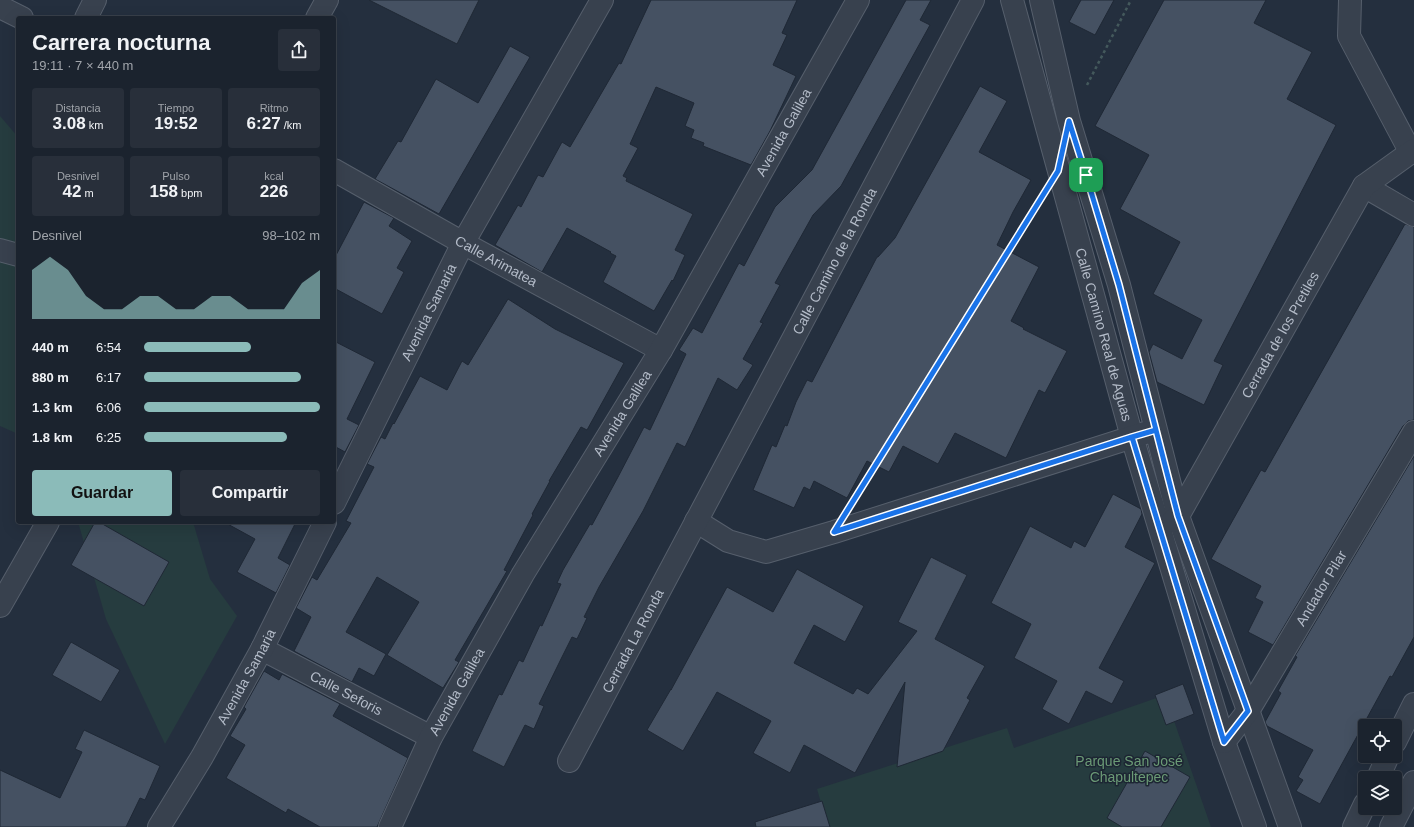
<!DOCTYPE html>
<html lang="es">
<head>
<meta charset="utf-8">
<style>
  :root { --surface:#1b232e; --page:#282f3a; --text:#f1f3f6; --muted:#a0a4aa; --line:#39404a; --accent:#8bbbb9 }
  body { margin:0; font-family:Helvetica,sans-serif; background:var(--page); color:var(--text); height:100vh; display:flex; flex-direction:column; font-size:15px; white-space:nowrap }
  * { box-sizing:border-box; margin:0 }
  p { font-size:13px; color:var(--muted) }
  .icon { flex:none; width:22px; height:22px; fill:none; stroke:currentColor; stroke-width:2; stroke-linecap:round; stroke-linejoin:round }
  .map { position:relative; flex:1; overflow:hidden }
  .panel { position:absolute; left:16px; top:16px; width:320px; height:508px; display:flex; flex-direction:column; background:var(--surface); border-radius:4px; box-shadow:0 4px 16px #0002,0 0 0 1px var(--line) }
  .panel>* { flex:none }
  .tools { position:absolute; left:1358px; top:719px; display:grid; gap:8px }
  .tools a { display:grid; place-items:center; width:44px; height:44px; border-radius:4px; background:var(--surface); box-shadow:0 4px 16px #0002,0 0 0 1px var(--line); font-size:20px }
  .pin { position:absolute; display:grid; place-items:center; width:34px; height:34px; color:#fff; margin:-17px; border-radius:8px; box-shadow:0 2px 6px #0006 }
  .round { display:grid; place-items:center; flex:none; width:42px; height:42px; border-radius:4px; background:var(--page) }
  .head { display:flex; align-items:center; justify-content:space-between; height:68px; padding:0 16px }
  h1 { font-size:22px; font-weight:700; line-height:30px }
  .metrics { display:grid; grid-template-columns:repeat(3,1fr); gap:6px; height:68px; padding:4px 16px }
  .metrics div { display:grid; align-content:center; border-radius:4px; background:var(--page); text-align:center }
  .metrics b { font-size:17px; font-weight:700 }
  .metrics small { font-size:11px; font-weight:400 }
  .metrics p { font-size:11px }
  .chart { height:112px; padding:8px 16px }
  .chart p { display:flex; justify-content:space-between }
  .chart svg { width:100%; height:72px; margin-top:4px; fill:var(--accent); opacity:.7 }
  .action { display:flex; gap:8px; margin-top:auto; padding:8px 16px }
  .action a { flex:1; height:46px; border-radius:4px; background:var(--accent); color:#111; font-size:16px; font-weight:700; line-height:46px; text-align:center }
  .action a+a { background:var(--page); color:var(--text) }
  ul { padding:0 16px; list-style:none; font-size:13px }
  li { display:grid; grid-template-columns:64px 48px 1fr; align-items:center; height:30px }
  li i { height:10px; border-radius:5px; background:var(--accent) }
  .map>svg:first-child { display:block }
  .green { fill:#263c3f }
  .building { fill:#455162; stroke:#1f2835 }
  .lines { fill:none; stroke-linecap:round; stroke-linejoin:round }
  .minor-casing { stroke:#565f6c; stroke-width:24 }
  .tertiary-casing { stroke:#565f6c; stroke-width:24 }
  .path { stroke:#44595c; stroke-width:2.5; stroke-dasharray:3 3; stroke-linecap:butt }
  .minor { stroke:#38414e; stroke-width:22 }
  .tertiary { stroke:#38414e; stroke-width:22 }
  .route-casing { stroke:#fff; stroke-width:8 }
  .route { stroke:#1a73e8; stroke-width:5 }
  .labels { text-anchor:middle; dominant-baseline:central; stroke-width:3; stroke-linejoin:round; paint-order:stroke }
  .street-label { font-size:14px; fill:#b4bcc9; stroke:#1d2633 }
  .park-label { font-size:14px; fill:#6b9a76; stroke:#1d2633 }
</style>
</head>
<body>
<div class="map">
<svg width="1414" height="827" viewBox="0 0 1414 827">
  <rect width="100%" height="100%" fill="#242f3e"/>
  <g class="green">
    <polygon points="0,116 18,137 18,434 0,426"/>
    <polygon points="78,522 193,522 210,579 237,616 165,744 106,619"/>
    <polygon points="1165,695 1211,827 828,827 817,789 1007,728 1014,748"/>
  </g>
  <g class="building">
    <polygon points="369,0 479,0 457,44"/>
    <polygon points="651,0 797,0 782,33 787,35 773,65 796,76 770,131 751,165 703,146 704,143 691,138 694,130 685,126 694,103 656,87 630,144 638,148 623,176 627,178 626,181 693,214 675,250 685,255 673,281 672,280 654,311 603,282 616,256 610,253 611,252 567,228 542,272 495,245 518,205 521,207 538,175 543,177 562,142 570,147 619,63 621,64"/>
    <polygon points="906,0 931,0 920,20 930,25 841,186 813,215 775,283 780,285 760,322 763,323 743,359 753,365 737,390 718,378 685,447 677,443 643,511 599,587 584,617 587,618 577,639 572,637 561,659 539,704 544,706 534,729 525,725 504,767 472,751 499,694 502,695 519,660 523,662 540,625 542,626 561,584 557,583 563,570 590,524 592,525 618,477 644,427 650,430 686,354 679,350 693,328 702,333 739,263 744,266 775,207 812,170"/>
    <polygon points="1081,0 1114,0 1095,35 1069,22"/>
    <polygon points="1164,0 1266,0 1254,23 1312,52 1287,99 1336,125 1214,361 1223,365 1204,405 1157,382 1149,352 1153,344 1182,359 1202,320 1153,294 1180,242 1120,209 1149,155 1095,126"/>
    <polygon points="510,46 530,57 439,214 375,179 398,141 401,142 436,79 478,103"/>
    <polygon points="980,86 1007,101 979,152 1031,180 1013,212 997,245 1039,267 1011,321 1024,328 1023,329 1067,351 1045,393 1039,390 1006,458 955,433 938,464 903,446 889,472 867,461 847,498 814,481 810,490 804,487 794,508 753,490 772,445 776,447 785,425 787,426 796,402 807,380 812,382 877,257 878,257 895,238"/>
    <polygon points="364,202 394,218 389,226 412,241 397,268 404,272 382,314 334,288 334,259"/>
    <polygon points="1405,224 1414,227 1414,420 1408,421 1403,426 1273,645 1248,632 1263,602 1255,598 1261,586 1211,559 1261,470 1265,472"/>
    <polygon points="508,299 555,329 624,363 587,430 581,427 549,481 550,481 532,514 533,515 504,570 507,571 455,660 459,662 443,688 387,655 419,602 377,577 346,632 386,654 374,676 359,668 352,682 294,651 311,617 296,608 312,577 317,580 351,523 346,521 374,467 367,464 381,437 385,439 393,423 394,424 420,376 447,390 462,361 468,365"/>
    <polygon points="334,341 375,362 347,419 359,425 345,452 334,446"/>
    <polygon points="1414,456 1414,637 1392,677 1390,676 1320,804 1296,791 1303,780 1298,777 1313,750 1267,726 1265,722 1281,693 1278,691 1297,657 1295,656"/>
    <polygon points="1113,494 1141,509 1142,514 1125,547 1155,563 1099,668 1124,681 1112,704 1086,691 1069,724 1042,709 1057,681 1014,658 1031,624 991,603 1030,526 1071,548 1074,541 1085,547"/>
    <polygon points="95,522 99,522 169,562 144,606 71,565"/>
    <polygon points="224,522 296,522 278,558 290,565 276,593 237,572 255,539"/>
    <polygon points="931,557 967,575 935,639 985,666 967,698 970,700 943,751 897,767 905,682 855,773 804,745 790,773 753,753 771,721 717,692 683,751 647,730 671,689 671,690 727,587 773,612 797,569 864,606 845,642 814,625 794,663 853,694 857,688 868,694 917,631 898,622"/>
    <polygon points="71,642 120,670 101,702 52,675"/>
    <polygon points="264,671 279,680 282,674 340,704 333,716 408,758 377,827 320,827 288,809 286,813 226,778 245,745 230,736 246,709 244,707"/>
    <polygon points="1183,684 1194,714 1166,725 1155,695"/>
    <polygon points="84,730 160,766 145,800 140,798 126,827 0,827 0,770 60,798 82,752 75,749"/>
    <polygon points="1145,751 1190,777 1161,827 1122,827 1107,818"/>
    <polygon points="822,801 830,827 756,827 755,822"/>
  </g>
  <g class="lines">
    <g class="minor-casing">
      <g id="minor">
        <path id="s1" d="M1012 0 1132 437 1224 742 1255 827"/>
        <polyline points="1041,0 1069,121 1119,285 1178,516 1290,827"/>
        <polyline points="1350,0 1349,36 1411,153"/>
        <polyline points="86,18 95,0"/>
        <path id="s2" d="M334 170 463 243 661 350"/>
        <polyline points="1364,186 1414,215"/>
        <polyline points="0,250 18,255"/>
        <path id="s3" d="M334 503 463 243 602 0"/>
        <polyline points="696,521 728,541 766,552 834,532 1145,433"/>
        <path id="s4" d="M1173 521 1178 516 1364 186 1414 150"/>
        <polyline points="0,606 48,522"/>
        <path id="s5" d="M262 649 431 737"/>
        <path id="s6" d="M1224 742 1248 711 1414 432"/>
        <path id="s7" d="M569 761 973 0"/>
        <path id="s8" d="M159 827 202 757 262 649 325 522"/>
        <path id="s9" d="M390 827 431 737 523 574 661 350 858 0"/>
      </g>
    </g>
    <g class="tertiary-casing">
      <g id="tertiary">
        <polyline points="0,7 22,18"/>
        <polyline points="317,18 327,0"/>
        <polyline points="1395,742 1414,704"/>
        <polyline points="1378,778 1388,756"/>
        <polyline points="1354,827 1365,804"/>
        <polyline points="1391,827 1414,782"/>
      </g>
    </g>
    <g class="path">
      <polyline points="1087,85 1131,0"/>
      <polyline points="855,498 1040,199"/>
    </g>
    <use href="#minor" class="minor"/>
    <use href="#tertiary" class="tertiary"/>
  </g>
  <g class="lines">
    <g class="route-casing">
      <polyline id="route" points="1086,175 1069,121 1058,171 834,532 1132,437 1156,430 1178,516 1248,711 1224,742 1132,437 1156,430 1119,285 1086,175"/>
    </g>
    <use href="#route" class="route"/>
  </g>
  <g class="labels">
    <g class="street-label">
      <text stroke="none"><textPath href="#s9" startOffset="799">Avenida Galilea</textPath></text>
      <text stroke="none"><textPath href="#s7" startOffset="566">Calle Camino de la Ronda</textPath></text>
      <text stroke="none"><textPath href="#s2" startOffset="186">Calle Arimatea</textPath></text>
      <text stroke="none"><textPath href="#s3" startOffset="213">Avenida Samaria</textPath></text>
      <text stroke="none"><textPath href="#s1" startOffset="347">Calle Camino Real de Aguas</textPath></text>
      <text stroke="none"><textPath href="#s4" startOffset="215">Cerrada de los Pretiles</textPath></text>
      <text stroke="none"><textPath href="#s9" startOffset="475">Avenida Galilea</textPath></text>
      <text stroke="none"><textPath href="#s6" startOffset="182">Andador Pilar</textPath></text>
      <text stroke="none"><textPath href="#s7" startOffset="136">Cerrada La Ronda</textPath></text>
      <text stroke="none"><textPath href="#s8" startOffset="174">Avenida Samaria</textPath></text>
      <text stroke="none"><textPath href="#s9" startOffset="151">Avenida Galilea</textPath></text>
      <text stroke="none"><textPath href="#s5" startOffset="95">Calle Seforis</textPath></text>
    </g>
    <g class="park-label">
      <text x="1129" y="761">Parque San José<tspan x="1129" dy="16">Chapultepec</tspan></text>
    </g>
  </g>
</svg>
<div class="tools">
<a><svg class="icon" aria-label="locate" viewBox="0 0 24 24"><circle cx="12" cy="12" r="6"/><path d="M12 2v4M12 18v4M2 12h4M18 12h4"/></svg></a>
<a><svg class="icon" aria-label="layers" viewBox="0 0 24 24"><path d="M12 4l9 5-9 5-9-5zM3 14l9 5 9-5"/></svg></a>
</div>
<div class="pin" style="left:1086px;top:175px;background:#1e9e55"><svg class="icon" aria-label="arrive" viewBox="0 0 24 24"><path d="M6 21V4h12l-3 4 3 4H6"/></svg></div>
<section class="panel">
<div class="head"><div><h1>Carrera nocturna</h1><p>19:11 · 7 × 440 m</p></div><a class="round"><svg class="icon" aria-label="share" viewBox="0 0 24 24"><path d="M12 15V3M7 8l5-5 5 5M5 13v7h14v-7"/></svg></a></div>
<div class="metrics">
<div><p>Distancia</p><b>3.08<small> km</small></b></div>
<div><p>Tiempo</p><b>19:52</b></div>
<div><p>Ritmo</p><b>6:27<small> /km</small></b></div>
</div>
<div class="metrics">
<div><p>Desnivel</p><b>42<small> m</small></b></div>
<div><p>Pulso</p><b>158<small> bpm</small></b></div>
<div><p>kcal</p><b>226</b></div>
</div>
<div class="chart"><p><span>Desnivel</span>98–102 m</p>
<svg viewBox="0 0 160 44" preserveAspectRatio="none"><path d="M0 44V14L10 6L20 14L30 30L40 38L50 38L60 30L70 30L80 38L90 38L100 30L110 30L120 38L130 38L140 38L150 22L160 14V44z"/></svg>
</div>
<ul>
<li><b>440 m</b>6:54<i style="width:61%"></i></li>
<li><b>880 m</b>6:17<i style="width:89%"></i></li>
<li><b>1.3 km</b>6:06<i style="width:100%"></i></li>
<li><b>1.8 km</b>6:25<i style="width:81%"></i></li>
</ul>
<div class="action"><a>Guardar</a><a>Compartir</a></div>
</section>
</div>
</body>
</html>
